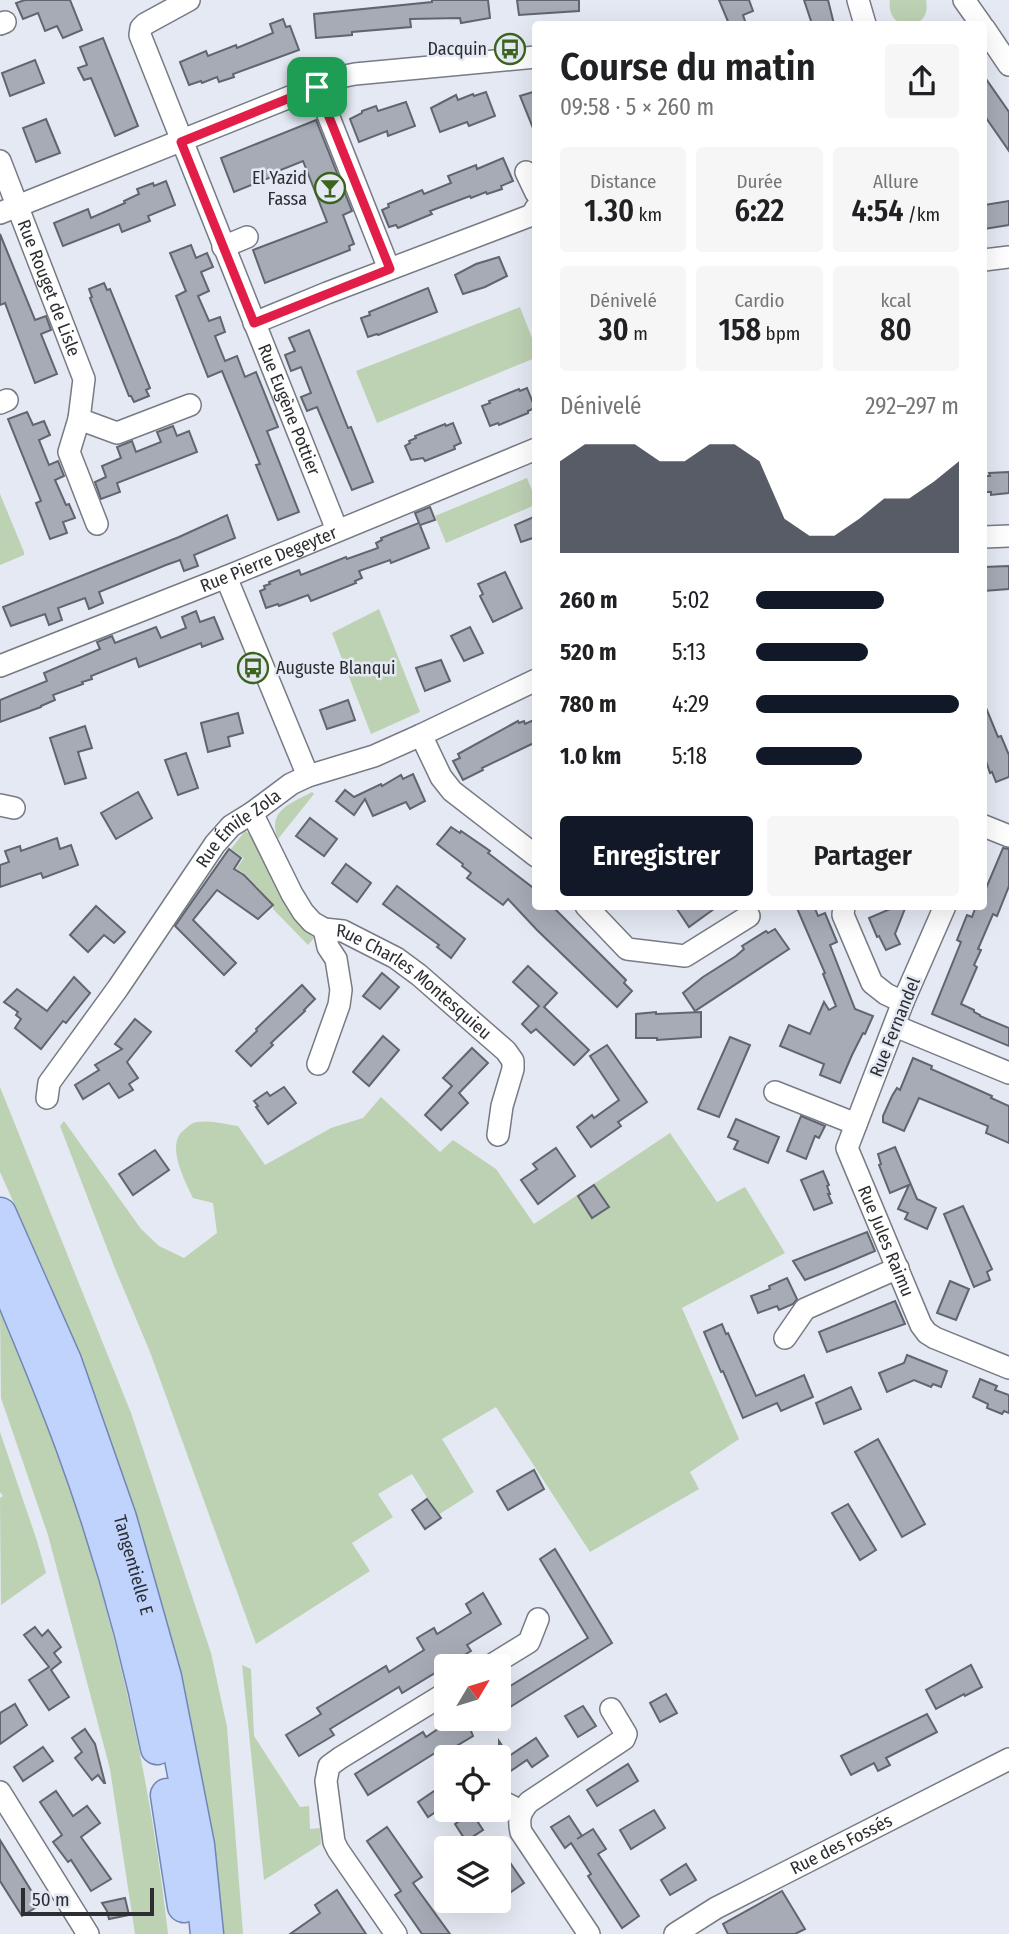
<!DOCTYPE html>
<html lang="fr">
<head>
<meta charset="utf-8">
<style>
  :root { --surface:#fff; --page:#f6f6f6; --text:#202124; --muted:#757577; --accent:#111827 }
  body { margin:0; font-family:"Fira Sans Condensed",sans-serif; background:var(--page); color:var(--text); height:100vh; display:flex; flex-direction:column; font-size:26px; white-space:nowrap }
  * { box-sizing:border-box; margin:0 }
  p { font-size:23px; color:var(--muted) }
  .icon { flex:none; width:38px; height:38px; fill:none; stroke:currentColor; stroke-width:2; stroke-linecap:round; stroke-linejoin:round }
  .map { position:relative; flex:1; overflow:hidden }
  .panel { position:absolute; left:532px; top:21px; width:455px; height:889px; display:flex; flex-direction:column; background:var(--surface); border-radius:7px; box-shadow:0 7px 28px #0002 }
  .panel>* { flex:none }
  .needle { width:46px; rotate:52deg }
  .fabs { position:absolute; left:434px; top:1654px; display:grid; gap:14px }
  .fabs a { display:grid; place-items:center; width:77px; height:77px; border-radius:7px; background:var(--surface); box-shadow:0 7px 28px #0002; font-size:35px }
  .scale { position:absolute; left:21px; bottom:18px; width:133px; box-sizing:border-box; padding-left:7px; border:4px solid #2c2e32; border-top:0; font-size:19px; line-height:24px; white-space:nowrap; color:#2c2e32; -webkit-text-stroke:5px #e4e9f3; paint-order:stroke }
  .pin { position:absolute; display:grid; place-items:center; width:60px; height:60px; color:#fff; margin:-30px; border-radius:14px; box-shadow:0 4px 10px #0006 }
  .round { display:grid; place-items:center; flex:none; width:74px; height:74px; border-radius:7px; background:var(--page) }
  .summary { display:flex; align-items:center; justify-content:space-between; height:119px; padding:0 28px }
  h1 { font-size:38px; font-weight:600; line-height:52px }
  .figures { display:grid; grid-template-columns:repeat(3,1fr); gap:10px; height:119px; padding:7px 28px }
  .figures div { display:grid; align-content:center; border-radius:7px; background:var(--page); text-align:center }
  .figures b { font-size:30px; font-weight:600 }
  .figures small { font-size:19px; font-weight:400 }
  .figures p { font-size:19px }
  .chart { height:196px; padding:14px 28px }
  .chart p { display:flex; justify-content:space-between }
  .chart svg { width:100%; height:126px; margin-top:7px; fill:var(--accent); opacity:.7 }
  .action { display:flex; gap:14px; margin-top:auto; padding:14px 28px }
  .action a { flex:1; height:80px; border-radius:7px; background:var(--accent); color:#fff; font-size:28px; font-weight:600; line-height:80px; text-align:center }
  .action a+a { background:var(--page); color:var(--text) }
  ul { padding:0 28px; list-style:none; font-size:23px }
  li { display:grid; grid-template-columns:112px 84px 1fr; align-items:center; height:52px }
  li i { height:18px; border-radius:9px; background:var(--accent) }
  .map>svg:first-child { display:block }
  .green { fill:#bdd1b3 }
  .building { fill:#a6abb5; stroke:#60656e; stroke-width:2 }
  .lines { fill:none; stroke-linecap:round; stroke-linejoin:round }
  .street-casing { stroke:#767b84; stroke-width:24 }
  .primary-casing { stroke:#7086b5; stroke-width:35 }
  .street { stroke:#fff; stroke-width:21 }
  .primary { stroke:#bfd3fd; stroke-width:32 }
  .route-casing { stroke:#fff; stroke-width:14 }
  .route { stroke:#e11d48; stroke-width:9 }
  .labels { text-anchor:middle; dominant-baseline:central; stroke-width:5; stroke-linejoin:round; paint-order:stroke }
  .poi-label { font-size:18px; fill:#2c2e32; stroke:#e4e9f3; text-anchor:end }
  .street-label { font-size:18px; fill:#2c2e32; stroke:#e4e9f3 }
</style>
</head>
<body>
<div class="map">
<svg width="1009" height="1934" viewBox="0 0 1009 1934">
  <rect width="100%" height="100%" fill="#e4e9f3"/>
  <g class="green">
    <path d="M890 0H926C933 33 885 34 890 0Z"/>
    <polygon points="520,307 535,346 535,358 377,423 356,371"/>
    <polygon points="527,478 535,498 535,505 446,543 435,516"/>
    <polygon points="0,494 24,552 24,555 0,565"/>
    <polygon points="379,609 420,712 371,734 332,633"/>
    <path d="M312 792 314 794 278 839C267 810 290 804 312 792Z"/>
    <polygon points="245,831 254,837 291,912 314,938 308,945 273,909 273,904 245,874 236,869 244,858 231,849"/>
    <polygon points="0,1087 131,1413 211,1653 227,1727 243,1934 223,1934 197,1751 153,1575 103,1419 51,1286 0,1172"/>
    <path d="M381 1097 440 1152 453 1140 496 1169 534 1224 670 1133 717 1202 745 1187 785 1253 682 1308 739 1439 690 1472 699 1489 590 1552 496 1407 442 1439 474 1492 438 1515 412 1474 378 1494 393 1517 352 1543 370 1571 256 1644 150 1352 114 1266 60 1126 64 1121 141 1229 159 1246 184 1258 217 1233 213 1203 193 1198C185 1181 165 1144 184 1130 189 1126 192 1122 198 1122 211 1120 225 1124 238 1126L265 1165 331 1128 363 1118Z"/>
    <path d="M0 1309C31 1384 63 1460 86 1538 125 1668 153 1800 168 1934H135L110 1769 48 1535 1 1398Z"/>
    <polygon points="0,1432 37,1541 46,1573 1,1605 0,1498 3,1496 0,1492"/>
    <polygon points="242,1665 251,1669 254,1736 300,1807 309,1806 310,1829 320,1828 321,1844 264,1880"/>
  </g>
  <g class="building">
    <polygon points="25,0 70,0 82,30 63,38 57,26 45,31 38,13 23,19 16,3"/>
    <polygon points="432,0 488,0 490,18 461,23 460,18 410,19 411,27 352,32 352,35 316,38 314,14 432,2"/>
    <polygon points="517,0 579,0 579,11 519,15"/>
    <polygon points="719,0 749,0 753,11 743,15 746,24 729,24"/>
    <polygon points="804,0 828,0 834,24 812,24"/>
    <polygon points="283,19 286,27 290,26 299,50 233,74 234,77 219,82 217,77 202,83 201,81 189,85 180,62 206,51 208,56 236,45 237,48 273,33 270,24"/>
    <polygon points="103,38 138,126 115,136 91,78 84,80 78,68 87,65 80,47"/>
    <polygon points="35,60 44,83 10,96 2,73"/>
    <polygon points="984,76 1009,112 1009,151 984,115"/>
    <polygon points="536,91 536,133 535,133 520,96"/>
    <polygon points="486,92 495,116 469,126 467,122 440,132 431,108 456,95 458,100 473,94 474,96"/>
    <polygon points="406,102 415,126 388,136 387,131 359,142 350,119 362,113 362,111 376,106 378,111"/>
    <polygon points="46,119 60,153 36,162 23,128"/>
    <polygon points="316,120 352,211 343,215 354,244 349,246 350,250 265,283 253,250 327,222 303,161 278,171 279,174 234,192 221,158"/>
    <polygon points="503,158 513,181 501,186 502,189 487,194 486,192 471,198 470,196 430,211 432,214 398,228 396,225 389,227 382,210 389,207 388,204 422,190 424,194 451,183 448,176 476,165 477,169"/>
    <polygon points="166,181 175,205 148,216 150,221 122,232 119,224 63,246 54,223 88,209 91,218 125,203 124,201 139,194 137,189 153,183 154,186"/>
    <polygon points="1009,201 1009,225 984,229 984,205"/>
    <polygon points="0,234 35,320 46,316 51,330 41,334 57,374 35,383 5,303 0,305"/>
    <polygon points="191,245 196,258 207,253 213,267 201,272 209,291 198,296 209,321 220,317 225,332 215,336 225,361 237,356 245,377 256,372 278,427 267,431 299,512 278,520 256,465 260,464 222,371 208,377 176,296 186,291 170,253"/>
    <polygon points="499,257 507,276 485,287 463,294 455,275 476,264"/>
    <polygon points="104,283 107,290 110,289 150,388 146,390 149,396 134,402 131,396 129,396 90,298 92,297 89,289"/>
    <polygon points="428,288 437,312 378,335 377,334 368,337 361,318 370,315 369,312"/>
    <polygon points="309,330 348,428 351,427 373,482 352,490 317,407 307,411 301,397 311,393 301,367 291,371 285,355 295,351 289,338"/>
    <polygon points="527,388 535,408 528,411 528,413 499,425 498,423 490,426 482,406 490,403 489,401 519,389 520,391"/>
    <polygon points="27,412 33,425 44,421 50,435 39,440 49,465 58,461 64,476 55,480 66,505 69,504 75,518 63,522 67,533 50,539 36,503 41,501 8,419"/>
    <polygon points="453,423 461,443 454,446 455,449 425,461 423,458 411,460 405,446 410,443 409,441 416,438 415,436 445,424 446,426"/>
    <polygon points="173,426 177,436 189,431 197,452 117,483 120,492 101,499 95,482 106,477 102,466 121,458 117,447 132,441 136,452 161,442 157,432"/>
    <polygon points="1009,472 1009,493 991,495 991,492 984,492 984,476 990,476 989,473"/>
    <polygon points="430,507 435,520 420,525 429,548 391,563 390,560 359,571 362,578 355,581 356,583 311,601 308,595 279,606 278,604 266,608 260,591 265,589 264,586 270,584 269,582 299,570 301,575 346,557 347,559 378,548 376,543 382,540 381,538 419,523 415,513"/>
    <polygon points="227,515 235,538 194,555 198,566 184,571 180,560 166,565 99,592 103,603 89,609 85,598 58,608 62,620 49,625 45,614 11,626 3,607 179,537"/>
    <polygon points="536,516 536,537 521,542 515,525"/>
    <polygon points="1009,566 1009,589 984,591 984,567"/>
    <polygon points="505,572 522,608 493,622 480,596 483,594 478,584"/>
    <polygon points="196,611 200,622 214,617 223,639 202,647 201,643 139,667 136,658 91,676 92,679 82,682 83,684 53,695 55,700 41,706 41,707 0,722 0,700 47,681 44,673 100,649 97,642 112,636 115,643 156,627 161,638 186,628 182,617"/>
    <polygon points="470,627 483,653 464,661 451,636"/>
    <polygon points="441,660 450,681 425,691 416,668"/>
    <polygon points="348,700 355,720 327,729 320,710"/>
    <polygon points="984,703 998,737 1001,736 1009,755 1009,777 996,782 992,772 990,773 984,755"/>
    <polygon points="238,713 243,733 228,737 230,746 208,752 201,723"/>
    <polygon points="536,719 536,742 482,768 483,770 463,780 453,761 460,758 458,754 518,721 519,723 524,721 525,724"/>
    <polygon points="85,726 92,748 78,752 86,778 65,784 50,738"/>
    <polygon points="186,753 198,788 178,795 165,760"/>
    <polygon points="413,774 425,801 410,809 406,802 373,816 365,799 354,815 336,801 345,790 354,797 381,784 382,786 401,775 403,779"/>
    <polygon points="138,792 152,818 116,839 101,813"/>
    <polygon points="310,818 337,839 324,856 296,836"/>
    <polygon points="451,827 460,833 461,831 490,851 488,853 536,890 536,906 552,906 626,980 624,983 632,991 617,1007 537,930 508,899 503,905 467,878 471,873 462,866 463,864 437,844"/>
    <polygon points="57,838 60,849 71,845 78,865 43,878 41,873 0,887 0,865 9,862 5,851 20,846 21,851"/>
    <polygon points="1003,848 1009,849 1009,886 997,916 993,914 978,949 981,950 974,965 977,967 961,1004 974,1010 974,1012 980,1015 980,1016 1009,1028 1009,1046 932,1014 961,942 957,940 967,915 972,917 976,906 984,906 984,893"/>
    <polygon points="229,849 241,858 234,869 244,875 273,905 258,919 217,890 193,920 236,963 224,975 175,926"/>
    <polygon points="346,864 371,883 357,902 332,883"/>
    <polygon points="397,886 465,939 451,958 437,947 439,945 383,904"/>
    <polygon points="96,906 125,932 114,943 104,935 88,952 70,935"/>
    <polygon points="675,906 718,906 689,927"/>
    <polygon points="796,906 814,906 818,916 825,913 837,942 830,945 855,1009 873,1016 865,1034 863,1033 852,1055 840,1083 820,1075 824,1064 780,1046 789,1025 810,1034 824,1002 829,1010 836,1006 823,974 825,973"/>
    <polygon points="897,906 906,906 895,934 900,944 886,950 879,936 877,937 869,918"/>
    <polygon points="775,929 789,949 695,1011 683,993 703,977 736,956 744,949 742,946 766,931 768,933"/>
    <polygon points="528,966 557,993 544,1007 589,1050 574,1065 536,1029 531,1033 522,1024 539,1006 513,982"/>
    <polygon points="382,973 399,987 380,1009 363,996"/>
    <polygon points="74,977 90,993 66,1023 63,1021 41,1049 15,1028 21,1019 16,1015 18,1012 4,1002 17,989 47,1011"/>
    <polygon points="302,985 315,999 304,1010 305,1011 271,1043 273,1045 251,1066 236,1051 257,1031 256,1029"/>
    <polygon points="656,1012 656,1014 701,1012 701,1037 657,1040 657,1038 636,1038 636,1014"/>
    <polygon points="135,1019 151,1032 127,1062 138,1078 129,1084 133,1090 119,1098 109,1083 83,1099 75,1085 99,1070 95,1065 122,1049 115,1044"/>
    <polygon points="383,1036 399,1050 369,1086 353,1072"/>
    <polygon points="730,1037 750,1045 719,1117 698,1109"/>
    <polygon points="607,1045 647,1102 618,1122 621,1126 591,1147 577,1127 592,1115 594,1118 619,1100 590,1056"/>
    <polygon points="472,1048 488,1063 459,1093 468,1103 441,1130 425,1115 452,1086 443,1078"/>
    <polygon points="913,1058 932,1066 931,1069 992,1096 991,1098 1009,1106 1009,1143 986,1133 988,1126 919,1098 904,1131 883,1122 883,1116 892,1096 897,1088 900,1090"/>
    <polygon points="284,1087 296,1103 268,1124 256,1107 258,1106 254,1101 267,1092 270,1096"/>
    <polygon points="801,1116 825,1126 819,1138 815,1136 806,1159 787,1151"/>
    <polygon points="736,1119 779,1137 768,1163 734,1149 738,1141 728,1137"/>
    <polygon points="895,1147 917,1199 936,1208 927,1229 905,1219 908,1213 898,1209 909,1185 890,1193 879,1165 881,1164 878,1154"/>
    <polygon points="556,1148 575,1176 538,1204 521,1180 537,1169 533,1164"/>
    <polygon points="155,1150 169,1170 133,1195 119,1174"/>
    <polygon points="823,1171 829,1185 827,1186 830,1194 828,1194 832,1203 814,1210 801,1180"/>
    <polygon points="594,1185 609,1207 592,1218 578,1196"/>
    <polygon points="963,1206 992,1269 987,1272 990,1280 974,1287 944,1214"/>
    <polygon points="867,1232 875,1251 835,1268 805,1280 793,1261"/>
    <polygon points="787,1278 797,1299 793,1304 779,1310 777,1306 758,1313 751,1296 770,1289 769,1286"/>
    <polygon points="950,1281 969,1289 956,1320 937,1313"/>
    <polygon points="895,1301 905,1324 827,1352 819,1332"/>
    <polygon points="722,1324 726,1334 728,1333 756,1396 804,1375 813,1397 781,1411 777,1403 743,1418 723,1371 721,1372 704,1332"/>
    <polygon points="907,1355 947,1371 941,1387 933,1384 931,1387 914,1380 887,1392 879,1373 904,1363"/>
    <polygon points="980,1379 997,1386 995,1390 1009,1395 1009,1413 1004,1411 1002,1414 987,1408 988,1404 973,1397"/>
    <polygon points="851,1387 861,1409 824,1424 816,1403"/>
    <polygon points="878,1439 925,1524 902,1537 855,1452"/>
    <polygon points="534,1470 544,1489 508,1510 497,1491"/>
    <polygon points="427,1499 441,1518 425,1529 412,1510"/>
    <polygon points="848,1504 876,1550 860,1560 832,1513"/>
    <polygon points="555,1549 612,1643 499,1714 499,1693 588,1638 540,1559"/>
    <polygon points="483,1593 501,1624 467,1645 471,1651 402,1693 399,1687 330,1729 334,1735 299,1756 286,1735 321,1714 317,1708 386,1666 389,1672 424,1650 417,1638 434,1628 437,1634 471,1613 466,1604"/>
    <polygon points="35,1627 42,1636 48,1630 61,1647 54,1653 61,1662 51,1670 69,1697 49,1710 29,1680 49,1667 24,1635"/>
    <polygon points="971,1665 982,1687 965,1696 964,1694 936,1709 926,1690"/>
    <polygon points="666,1694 677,1713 660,1722 650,1703"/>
    <polygon points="15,1704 27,1725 0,1744 0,1713"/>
    <polygon points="583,1706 596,1726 578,1737 565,1716"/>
    <polygon points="927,1714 937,1732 886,1758 890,1765 878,1771 874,1763 851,1775 841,1756"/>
    <polygon points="454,1718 491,1718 471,1731 473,1736 438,1757 435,1753 368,1795 355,1774 423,1732 426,1737"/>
    <polygon points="85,1729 95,1744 105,1783 104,1783 98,1775 92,1780 75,1758 82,1752 72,1738"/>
    <polygon points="536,1738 548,1756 532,1767 527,1760 499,1779 499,1741 509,1756"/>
    <polygon points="43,1747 53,1761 23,1781 14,1767"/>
    <polygon points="628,1764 638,1781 597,1806 587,1790"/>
    <polygon points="446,1783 446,1805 428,1817 418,1802"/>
    <polygon points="56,1791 73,1816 87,1806 100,1823 81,1837 111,1879 91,1891 71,1860 68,1862 53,1842 62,1835 40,1802"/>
    <polygon points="654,1810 665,1828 631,1849 620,1830"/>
    <polygon points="472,1813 483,1830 466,1841 455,1824"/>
    <polygon points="569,1816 582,1836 577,1839 593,1829 606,1849 598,1854 639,1916 622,1928 588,1876 591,1874 571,1843 565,1848 551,1827"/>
    <polygon points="387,1827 422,1877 413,1883 450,1934 422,1934 395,1895 401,1891 367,1841"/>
    <polygon points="0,1840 40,1905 22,1916 0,1881"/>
    <polygon points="511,1864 524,1883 505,1896 499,1888 499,1872"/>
    <polygon points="686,1864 696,1880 670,1895 661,1880"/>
    <polygon points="337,1890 366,1934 290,1934 320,1913 315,1905"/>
    <polygon points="782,1891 805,1929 795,1934 728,1934 723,1924"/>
    <polygon points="125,1898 129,1915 109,1919 107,1911 102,1903"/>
  </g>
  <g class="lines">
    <g class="street-casing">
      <g id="street">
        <path id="s1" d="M189 0 145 24 141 28 140 35 337 530"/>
        <polyline points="858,0 865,24"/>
        <polyline points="964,0 981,24"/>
        <polyline points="0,24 5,22"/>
        <polyline points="984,28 1009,65"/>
        <polyline points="317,87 389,269"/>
        <path id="s2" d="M0 161 84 379 79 419 117 433 190 405"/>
        <polyline points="526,172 536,193"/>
        <polyline points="0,213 340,77 355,74 536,57"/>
        <polyline points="223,247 247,237"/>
        <polyline points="984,260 1009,257"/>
        <polyline points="254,323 327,293 532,215 536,208"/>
        <polyline points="0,403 7,400"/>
        <polyline points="79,419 69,452 97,524"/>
        <polyline points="984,537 1009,536"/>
        <polyline points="226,577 308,776"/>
        <path id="s3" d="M0 666 226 577 536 449"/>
        <polyline points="421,735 441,777 452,791 536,856"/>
        <polyline points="0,805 14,808"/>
        <path id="s4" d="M252 813 292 894 303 912 312 922 324 929 343 931 396 958 419 975 506 1051 513 1061V1069L502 1106 498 1135"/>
        <polyline points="984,826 1009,836"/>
        <polyline points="586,906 627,949 685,956 749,916"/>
        <polyline points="844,906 843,915 872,983 886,994 903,1002"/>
        <path id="s5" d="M945 906 903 1002 847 1148 921 1325 927 1333 935 1338 1009 1368"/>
        <polyline points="895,1026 1009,1073"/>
        <polyline points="318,1064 339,1005 341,990 336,959 328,947 324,929"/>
        <polyline points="775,1092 856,1124"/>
        <path id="s6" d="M47 1098 49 1083 118 988 215 844 231 826 252 813 291 784 308 776 374 756 421 735 536 680"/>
        <polyline points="785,1338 805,1309 898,1268"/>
        <polyline points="490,1666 529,1642 538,1619"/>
        <polyline points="0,1792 88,1934"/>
        <polyline points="499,1800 521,1811"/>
        <polyline points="396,1934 338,1850 334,1842 326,1781 329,1766 340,1758 446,1693"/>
        <path d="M589 1934 521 1832C518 1819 520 1812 529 1802L624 1739 626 1734 611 1709"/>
        <path id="s7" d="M675 1934 716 1908 1009 1759"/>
      </g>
    </g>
    <g class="primary-casing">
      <g id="primary">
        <path id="s8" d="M0 1214 65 1361 120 1518 165 1677 198 1845 207 1934"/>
        <path d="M0 1267C25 1326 50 1385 72 1445 108 1543 137 1646 157 1748"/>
        <polyline points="167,1795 184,1906"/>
      </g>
    </g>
    <use href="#street" class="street"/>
    <use href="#primary" class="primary"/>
  </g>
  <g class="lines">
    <g class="route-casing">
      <polygon id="route" points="317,87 390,269 254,323 181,142"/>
    </g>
    <use href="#route" class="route"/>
  </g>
  <defs>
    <g id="bus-ring" transform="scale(1.575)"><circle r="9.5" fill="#e4e9f3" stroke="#3c641f" stroke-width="1.5"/><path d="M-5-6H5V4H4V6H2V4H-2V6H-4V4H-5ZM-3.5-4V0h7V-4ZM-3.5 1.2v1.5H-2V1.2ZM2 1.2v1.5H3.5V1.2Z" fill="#3c641f"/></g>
    <g id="bar-ring" transform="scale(1.575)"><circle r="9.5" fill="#e4e9f3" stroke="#3c641f" stroke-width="1.5"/><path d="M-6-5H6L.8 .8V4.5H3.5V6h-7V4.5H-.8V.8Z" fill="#3c641f"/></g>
  </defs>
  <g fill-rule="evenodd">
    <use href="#bus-ring" x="510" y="49"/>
    <use href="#bar-ring" x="330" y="188"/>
    <use href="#bus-ring" x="253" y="668"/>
  </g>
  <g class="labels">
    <g class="poi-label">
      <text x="487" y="49">Dacquin</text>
      <text x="307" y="178">El Yazid<tspan x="307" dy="21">Fassa</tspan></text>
      <text x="276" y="668" text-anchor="start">Auguste Blanqui</text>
    </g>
    <g class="street-label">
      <text stroke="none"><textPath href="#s2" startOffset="136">Rue Rouget de Lisle</textPath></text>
      <text stroke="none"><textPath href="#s1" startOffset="466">Rue Eugène Pottier</textPath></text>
      <text stroke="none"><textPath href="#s3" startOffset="289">Rue Pierre Degeyter</textPath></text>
      <text stroke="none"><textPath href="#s6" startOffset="334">Rue Émile Zola</textPath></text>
      <text stroke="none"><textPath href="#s4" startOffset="245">Rue Charles Montesquieu</textPath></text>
      <text transform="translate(895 1027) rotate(-68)">Rue Fernandel</text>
      <text stroke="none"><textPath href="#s5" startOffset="362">Rue Jules Raimu</textPath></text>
      <text stroke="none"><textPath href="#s8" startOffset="376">Tangentielle E</textPath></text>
      <text stroke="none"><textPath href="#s7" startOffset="189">Rue des Fossés</textPath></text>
    </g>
  </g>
</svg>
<div class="fabs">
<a><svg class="needle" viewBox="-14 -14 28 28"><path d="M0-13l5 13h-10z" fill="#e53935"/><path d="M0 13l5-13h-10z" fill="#757577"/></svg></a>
<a><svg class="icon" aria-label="locate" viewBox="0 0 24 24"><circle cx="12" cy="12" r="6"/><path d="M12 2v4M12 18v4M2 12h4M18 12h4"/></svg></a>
<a><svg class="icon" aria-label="layers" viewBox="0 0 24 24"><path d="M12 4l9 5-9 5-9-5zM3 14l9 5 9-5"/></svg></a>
</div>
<div class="scale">50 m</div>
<div class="pin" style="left:317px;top:87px;background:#1e9e55"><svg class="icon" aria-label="arrive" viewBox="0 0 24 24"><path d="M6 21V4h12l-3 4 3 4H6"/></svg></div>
<section class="panel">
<div class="summary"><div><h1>Course du matin</h1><p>09:58 · 5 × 260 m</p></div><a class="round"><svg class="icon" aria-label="share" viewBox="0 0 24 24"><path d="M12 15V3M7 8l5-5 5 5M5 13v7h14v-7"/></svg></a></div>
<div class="figures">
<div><p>Distance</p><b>1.30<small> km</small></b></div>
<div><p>Durée</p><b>6:22</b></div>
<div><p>Allure</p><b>4:54<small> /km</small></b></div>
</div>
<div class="figures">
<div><p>Dénivelé</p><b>30<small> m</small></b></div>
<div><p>Cardio</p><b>158<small> bpm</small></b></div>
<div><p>kcal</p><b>80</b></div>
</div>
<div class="chart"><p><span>Dénivelé</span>292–297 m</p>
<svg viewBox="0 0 160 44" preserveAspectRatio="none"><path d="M0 44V12L10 6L20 6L30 6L40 12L50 12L60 6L70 6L80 12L90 32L100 38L110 38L120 32L130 25L140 25L150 19L160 12V44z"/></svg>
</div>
<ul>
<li><b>260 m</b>5:02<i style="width:63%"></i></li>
<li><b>520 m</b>5:13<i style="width:55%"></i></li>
<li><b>780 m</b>4:29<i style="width:100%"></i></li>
<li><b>1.0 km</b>5:18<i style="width:52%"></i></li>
</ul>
<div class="action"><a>Enregistrer</a><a>Partager</a></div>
</section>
</div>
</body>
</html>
